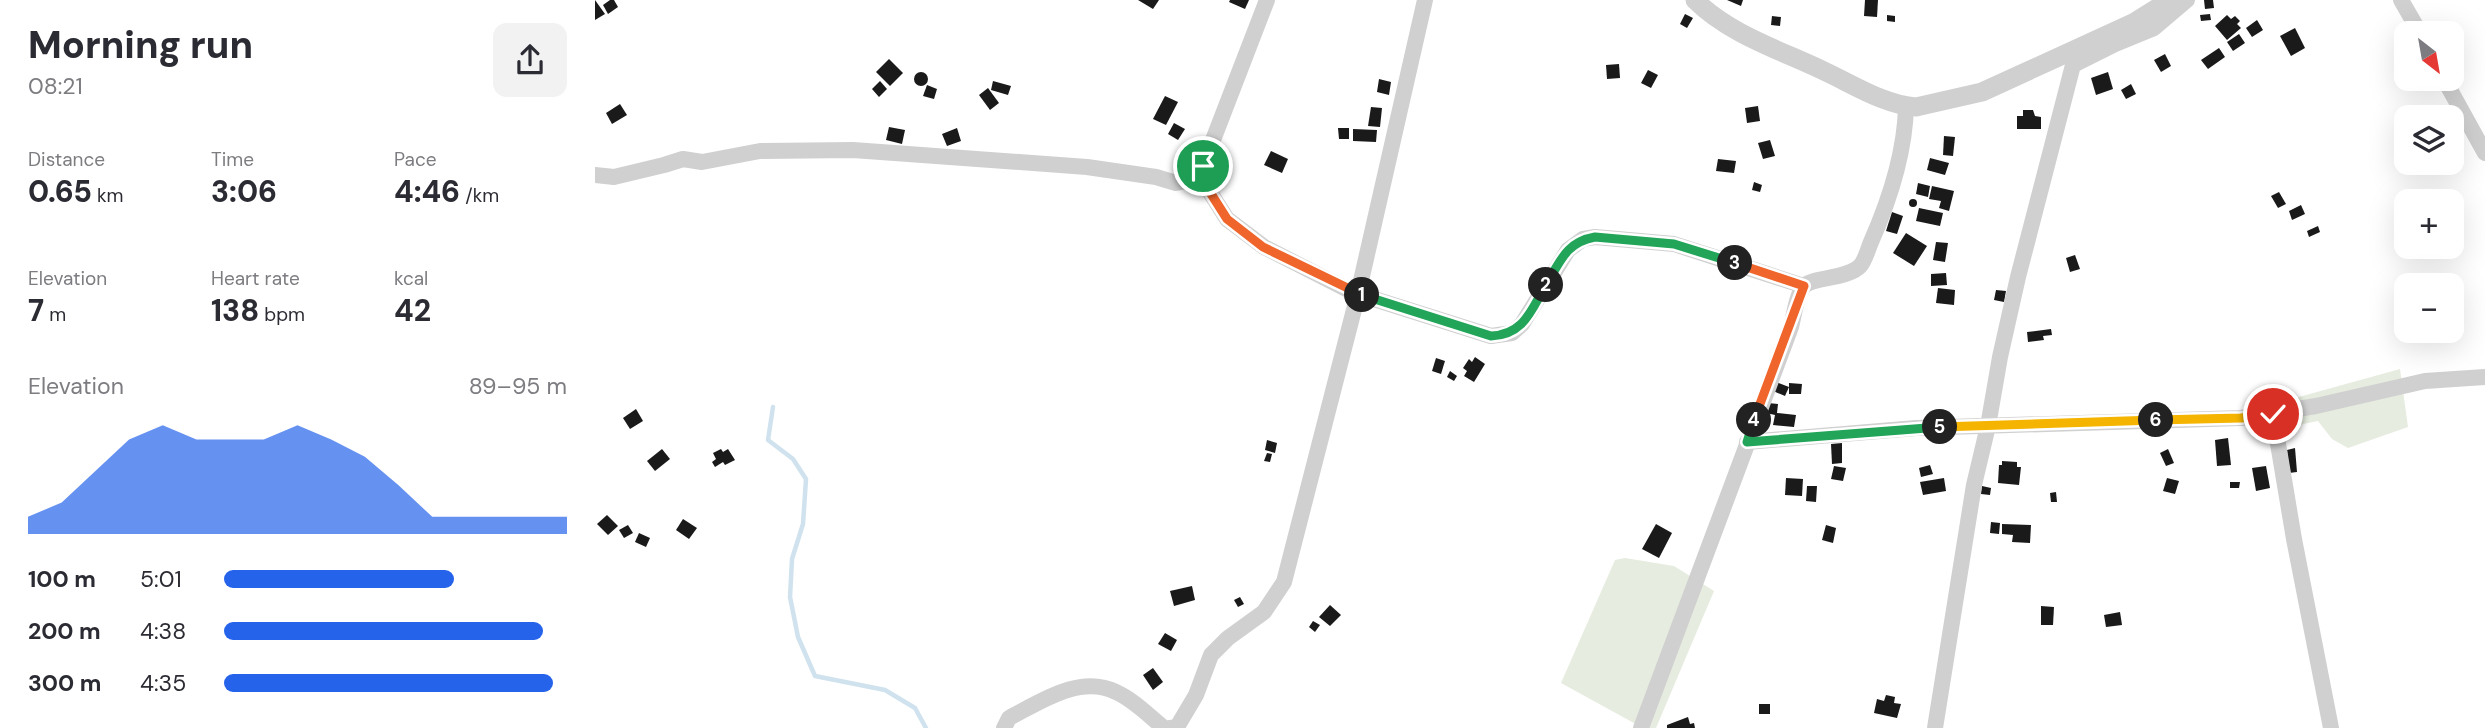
<!DOCTYPE html>
<html lang="en">
<head>
<meta charset="utf-8">
<style>
  :root { --surface:#fff; --page:#f2f2f3; --text:#2b2b33; --muted:#7c7c81; --accent:#2563eb }
  body { margin:0; font-family:"DM Sans",sans-serif; background:var(--page); color:var(--text); height:100vh; display:flex; flex-direction:column; font-size:26px; white-space:nowrap }
  * { box-sizing:border-box; margin:0 }
  p { font-size:23px; color:var(--muted) }
  .icon { flex:none; width:38px; height:38px; fill:none; stroke:currentColor; stroke-width:2; stroke-linecap:round; stroke-linejoin:round }
  .map { position:relative; flex:1; overflow:hidden }
  .side { display:flex; flex-direction:column; background:var(--surface); width:595px }
  .side>* { flex:none }
  .needle { width:46px; rotate:149deg }
  .tools { position:absolute; left:1799px; top:21px; display:grid; gap:14px }
  .tools a { display:grid; place-items:center; width:70px; height:70px; border-radius:14px; background:var(--surface); box-shadow:0 7px 28px #0002; font-size:35px }
  .pin { position:absolute; display:grid; place-items:center; width:60px; height:60px; color:#fff; margin:-30px; border:4px solid #fff; border-radius:50%; box-shadow:0 2px 7px #0007 }
  .km { position:absolute; width:35px; height:35px; margin:-18px; border-radius:50%; background:#222; color:#fff; font-size:19px; line-height:35px; text-align:center }
  .round { display:grid; place-items:center; flex:none; width:74px; height:74px; border-radius:14px; background:var(--page) }
  .headline { display:flex; align-items:center; justify-content:space-between; height:119px; padding:0 28px }
  h1 { font-size:38px; font-weight:800; line-height:52px }
  .stats { display:grid; grid-template-columns:repeat(3,1fr); gap:10px; height:119px; padding:7px 28px }
  .stats div { display:grid; align-content:center }
  .stats b { font-size:30px; font-weight:800 }
  .stats small { font-size:19px; font-weight:400 }
  .stats p { font-size:19px }
  .chart { height:196px; padding:14px 28px }
  .chart p { display:flex; justify-content:space-between }
  .chart svg { width:100%; height:126px; margin-top:7px; fill:var(--accent); opacity:.7 }
  ul { padding:0 28px; list-style:none; font-size:23px }
  li { display:grid; grid-template-columns:112px 84px 1fr; align-items:center; height:52px }
  li i { height:18px; border-radius:9px; background:var(--accent) }
  main { display:flex; flex:1; min-height:0 }
  .map>svg:first-child { display:block }
  .green { fill:#e6ecdf }
  .lines { fill:none; stroke-linecap:round; stroke-linejoin:round }
  .stream { stroke:#cfe2ee; stroke-width:4.5 }
  .building { fill:#1a1a1a }
  .minor { stroke:#d0d0d0; stroke-width:16 }
  .tertiary { stroke:#d0d0d0; stroke-width:19 }
  .split-1-casing { stroke:#fff; stroke-width:14 }
  .split-2-casing { stroke:#fff; stroke-width:14 }
  .split-3-casing { stroke:#fff; stroke-width:14 }
  .split-4-casing { stroke:#fff; stroke-width:14 }
  .split-5-casing { stroke:#fff; stroke-width:14 }
  .split-6-casing { stroke:#fff; stroke-width:14 }
  .split-7-casing { stroke:#fff; stroke-width:14 }
  .split-1 { stroke:#f0652b; stroke-width:9 }
  .split-2 { stroke:#22a559; stroke-width:9 }
  .split-3 { stroke:#22a559; stroke-width:9 }
  .split-4 { stroke:#f0652b; stroke-width:9 }
  .split-5 { stroke:#22a559; stroke-width:9 }
  .split-6 { stroke:#f5b400; stroke-width:9 }
  .split-7 { stroke:#f5b400; stroke-width:9 }
</style>
</head>
<body>
<main>
<section class="side">
<div class="headline"><div><h1>Morning run</h1><p>08:21</p></div><a class="round"><svg class="icon" aria-label="share" viewBox="0 0 24 24"><path d="M12 15V3M7 8l5-5 5 5M5 13v7h14v-7"/></svg></a></div>
<div class="stats">
<div><p>Distance</p><b>0.65<small> km</small></b></div>
<div><p>Time</p><b>3:06</b></div>
<div><p>Pace</p><b>4:46<small> /km</small></b></div>
</div>
<div class="stats">
<div><p>Elevation</p><b>7<small> m</small></b></div>
<div><p>Heart rate</p><b>138<small> bpm</small></b></div>
<div><p>kcal</p><b>42</b></div>
</div>
<div class="chart"><p><span>Elevation</span>89–95 m</p>
<svg viewBox="0 0 160 44" preserveAspectRatio="none"><path d="M0 44V38L10 33L20 22L30 11L40 6L50 11L60 11L70 11L80 6L90 11L100 17L110 27L120 38L130 38L140 38L150 38L160 38V44z"/></svg>
</div>
<ul>
<li><b>100 m</b>5:01<i style="width:67%"></i></li>
<li><b>200 m</b>4:38<i style="width:93%"></i></li>
<li><b>300 m</b>4:35<i style="width:96%"></i></li>
</ul>
</section>
<div class="map">
<svg width="1890" height="728" viewBox="0 0 1890 728">
  <rect width="100%" height="100%" fill="#fff"/>
  <g class="green">
    <polygon points="1805,369 1813,427 1753,448 1737,439 1723,421 1703,425 1693,400"/>
    <polygon points="1030,558 1079,566 1119,591 1061,728 1048,728 966,683 1020,560"/>
  </g>
  <g class="lines">
    <polyline class="stream" points="178,407 173,440 198,459 211,479 208,524 197,559 195,597 203,637 220,676 290,690 320,708 331,728"/>
  </g>
  <g class="building">
    <polygon points="0,0 10,14 0,20"/>
    <polygon points="15,0 19,0 23,7 13,14 8,5"/>
    <polygon points="543,0 564,0 558,9"/>
    <polygon points="635,0 654,0 650,9 634,2"/>
    <polygon points="1132,0 1148,0 1146,6"/>
    <polygon points="1270,0 1283,0 1282,17 1269,16"/>
    <polygon points="1609,0 1618,0 1619,8 1610,9"/>
    <polygon points="1090,14 1098,18 1092,28 1085,24"/>
    <polygon points="1615,14 1616,20 1606,21 1605,15"/>
    <polygon points="1292,15 1300,16 1300,22 1292,21"/>
    <polygon points="1632,15 1636,19 1640,16 1645,21 1642,24 1646,28 1632,40 1620,26"/>
    <polygon points="1177,16 1186,17 1185,26 1176,25"/>
    <polygon points="1662,20 1668,30 1657,37 1651,28"/>
    <polygon points="1700,28 1710,48 1696,56 1685,36"/>
    <polygon points="1644,34 1650,43 1638,51 1632,42"/>
    <polygon points="1624,48 1630,57 1613,69 1606,60"/>
    <polygon points="1570,54 1576,66 1566,72 1559,60"/>
    <polygon points="294,59 308,73 295,86 281,72"/>
    <polygon points="1024,64 1025,78 1012,79 1011,65"/>
    <polygon points="1053,70 1063,75 1056,88 1046,83"/>
    <circle cx="326" cy="79" r="7"/>
    <polygon points="1513,72 1518,89 1501,95 1496,78"/>
    <polygon points="784,79 796,82 794,95 782,92"/>
    <polygon points="285,81 292,89 284,97 277,89"/>
    <polygon points="398,81 416,86 413,95 396,90"/>
    <polygon points="1536,84 1541,94 1531,99 1526,90"/>
    <polygon points="332,85 342,89 339,99 328,96"/>
    <polygon points="393,88 404,103 395,110 384,95"/>
    <polygon points="570,96 583,102 571,125 558,119"/>
    <polygon points="25,104 32,115 17,124 11,113"/>
    <polygon points="1163,106 1165,121 1152,123 1150,108"/>
    <polygon points="776,107 787,108 785,127 773,126"/>
    <polygon points="1428,110 1438,110 1440,116 1446,117 1446,129 1422,129 1422,116 1428,116"/>
    <polygon points="579,123 590,129 583,140 573,134"/>
    <polygon points="294,127 310,130 307,144 291,140"/>
    <polygon points="362,128 366,141 352,146 347,134"/>
    <polygon points="743,128 754,128 754,139 744,139"/>
    <polygon points="758,129 782,130 781,142 758,141"/>
    <polygon points="1349,136 1360,137 1358,156 1348,155"/>
    <polygon points="1175,140 1180,156 1168,159 1163,143"/>
    <polygon points="676,151 693,159 687,173 669,165"/>
    <polygon points="1335,158 1354,163 1350,175 1332,170"/>
    <polygon points="1123,159 1141,161 1139,173 1121,171"/>
    <polygon points="1159,182 1167,185 1165,192 1157,190"/>
    <polygon points="1323,183 1335,186 1333,197 1321,194"/>
    <polygon points="1337,186 1359,191 1354,211 1344,208 1346,201 1334,199"/>
    <polygon points="1684,192 1691,204 1683,208 1676,196"/>
    <circle cx="1318" cy="203" r="4"/>
    <polygon points="1706,205 1710,214 1697,220 1694,211"/>
    <polygon points="1324,208 1348,213 1345,226 1321,221"/>
    <polygon points="1297,212 1308,216 1302,234 1291,231"/>
    <polygon points="1723,226 1725,232 1714,237 1712,231"/>
    <polygon points="1311,233 1332,246 1319,266 1298,253"/>
    <polygon points="1341,242 1353,243 1350,262 1338,260"/>
    <polygon points="1480,255 1485,269 1475,272 1471,258"/>
    <polygon points="1351,273 1352,285 1336,286 1336,274"/>
    <polygon points="1343,288 1360,290 1359,305 1341,303"/>
    <polygon points="1401,290 1411,291 1409,302 1399,300"/>
    <polygon points="1862,311 1866,320 1857,324 1857,313"/>
    <polygon points="1456,329 1457,335 1448,336 1449,340 1433,342 1432,332"/>
    <polygon points="880,357 890,364 879,382 869,376 872,371 868,368 874,359 877,362"/>
    <polygon points="841,358 850,361 846,374 837,371"/>
    <polygon points="855,371 862,376 859,381 852,377"/>
    <polygon points="1181,382 1194,387 1190,396 1178,391"/>
    <polygon points="1194,383 1207,384 1206,394 1194,394"/>
    <polygon points="1173,403 1183,404 1182,413 1201,415 1199,427 1178,425 1180,415 1171,413"/>
    <polygon points="41,409 48,421 35,429 28,418"/>
    <polygon points="1633,438 1636,465 1622,466 1620,440"/>
    <polygon points="672,440 682,443 680,453 670,450"/>
    <polygon points="1247,443 1247,463 1237,464 1236,444"/>
    <polygon points="1700,448 1702,472 1694,473 1692,450"/>
    <polygon points="67,449 75,459 60,471 52,461"/>
    <polygon points="126,449 128,452 133,449 140,460 130,465 128,462 120,467 117,462 121,459 118,453"/>
    <polygon points="1573,449 1579,463 1571,466 1565,453"/>
    <polygon points="672,453 677,454 675,462 669,461"/>
    <polygon points="1407,461 1422,462 1422,467 1426,467 1424,485 1403,483 1404,465 1407,465"/>
    <polygon points="1335,465 1338,474 1326,477 1324,468"/>
    <polygon points="1239,466 1251,468 1248,481 1236,479"/>
    <polygon points="1671,466 1675,488 1661,491 1657,468"/>
    <polygon points="1191,478 1208,479 1207,496 1190,495"/>
    <polygon points="1349,478 1351,491 1328,495 1325,482"/>
    <polygon points="1572,478 1584,481 1580,494 1568,491"/>
    <polygon points="1635,482 1645,482 1644,488 1635,488"/>
    <polygon points="1212,486 1222,486 1221,502 1211,501"/>
    <polygon points="1387,486 1396,488 1395,495 1386,494"/>
    <polygon points="1461,492 1462,502 1456,502 1455,493"/>
    <polygon points="12,515 23,526 13,535 2,524"/>
    <polygon points="88,519 102,528 94,539 81,530"/>
    <polygon points="1396,522 1405,523 1404,534 1395,533"/>
    <polygon points="1061,524 1077,533 1064,558 1047,549"/>
    <polygon points="1407,524 1436,525 1435,543 1417,542 1418,535 1407,534"/>
    <polygon points="33,525 38,533 29,538 24,530"/>
    <polygon points="1231,525 1241,528 1238,543 1227,540"/>
    <polygon points="44,533 55,538 51,547 40,542"/>
    <polygon points="597,586 600,600 579,606 575,591"/>
    <polygon points="645,597 649,604 643,607 639,600"/>
    <polygon points="735,605 746,615 735,626 724,617"/>
    <polygon points="1446,606 1459,607 1458,625 1446,625"/>
    <polygon points="1525,612 1527,625 1511,627 1509,615"/>
    <polygon points="718,621 725,625 720,632 714,627"/>
    <polygon points="570,633 582,640 576,651 563,644"/>
    <polygon points="558,668 568,682 558,690 548,675"/>
    <polygon points="1291,695 1300,697 1299,703 1306,704 1302,718 1279,713 1282,699 1289,701"/>
    <rect x="1164" y="704" width="11" height="10"/>
    <polygon points="1093,717 1095,724 1099,723 1100,728 1072,728 1072,725"/>
  </g>
  <g class="lines">
    <g class="minor">
      <polyline points="1806,0 1825,33"/>
      <polyline points="1849,79 1890,153"/>
      <polyline points="0,175 19,177 69,165 88,159 107,162 165,151 258,150 492,167 561,177 581,183 606,178 608,166 672,0"/>
      <polyline points="606,178 632,219 669,247 757,292 896,336 917,333 927,324 973,250 988,239 1000,237 1079,244 1209,286"/>
      <polyline points="1678,414 1699,539 1736,728"/>
      <polyline points="1152,442 1321,428 1646,418 1721,406 1830,381 1890,377"/>
      <path d="M409 728 414 718C445 702 485 674 521 692 539 700 554 716 569 728"/>
      <polyline points="575,728 582,727 601,695 616,655 633,638 669,612 689,582 763,294 830,0"/>
      <path d="M1046 728 1196 327C1199 316 1201 296 1209 286 1218 277 1253 279 1265 266 1270 261 1273 249 1276 242 1295 199 1310 153 1311 106"/>
      <polyline points="1340,728 1379,485 1393,426 1405,357 1423,277 1478,65 1520,44 1559,28 1592,0"/>
    </g>
    <path class="tertiary" d="M1100 0C1135 35 1188 51 1231 72 1259 85 1290 105 1321 107L1387 92 1538 23 1575 0"/>
  </g>
  <g class="lines">
    <g class="split-1-casing">
      <polyline id="split-1" points="608,166 606,178 632,219 668,247 767,295"/>
    </g>
    <g class="split-2-casing">
      <path id="split-2" d="M767 295 896 336C929 335 936 310 951 285"/>
    </g>
    <g class="split-3-casing">
      <path id="split-3" d="M951 285C965 262 971 242 1000 237L1079 244 1140 263"/>
    </g>
    <g class="split-4-casing">
      <polyline id="split-4" points="1140,263 1209,286 1159,420"/>
    </g>
    <g class="split-5-casing">
      <polyline id="split-5" points="1159,420 1152,442 1345,427"/>
    </g>
    <g class="split-6-casing">
      <polyline id="split-6" points="1345,427 1561,420"/>
    </g>
    <g class="split-7-casing">
      <polyline id="split-7" points="1561,420 1646,418 1678,414"/>
    </g>
    <use href="#split-1" class="split-1"/>
    <use href="#split-2" class="split-2"/>
    <use href="#split-3" class="split-3"/>
    <use href="#split-4" class="split-4"/>
    <use href="#split-5" class="split-5"/>
    <use href="#split-6" class="split-6"/>
    <use href="#split-7" class="split-7"/>
  </g>
</svg>
<div class="tools">
<a><svg class="needle" viewBox="-14 -14 28 28"><path d="M0-13l5 13h-10z" fill="#e53935"/><path d="M0 13l5-13h-10z" fill="#7c7c81"/></svg></a>
<a><svg class="icon" aria-label="layers" viewBox="0 0 24 24"><path d="M12 4l9 5-9 5-9-5zM3 14l9 5 9-5"/></svg></a>
<a>+</a>
<a>−</a>
</div>
<div class="pin" style="left:608px;top:166px;background:#1e9e55"><svg class="icon" aria-label="arrive" viewBox="0 0 24 24"><path d="M6 21V4h12l-3 4 3 4H6"/></svg></div>
<div class="pin" style="left:1678px;top:414px;background:#d93025"><svg class="icon" aria-label="check" viewBox="0 0 24 24"><path d="M5 12l5 5 9-10"/></svg></div>
<b class="km" style="left:767px;top:295px">1</b>
<b class="km" style="left:951px;top:285px">2</b>
<b class="km" style="left:1140px;top:263px">3</b>
<b class="km" style="left:1159px;top:420px">4</b>
<b class="km" style="left:1345px;top:427px">5</b>
<b class="km" style="left:1561px;top:420px">6</b>
</div>
</main>
</body>
</html>
